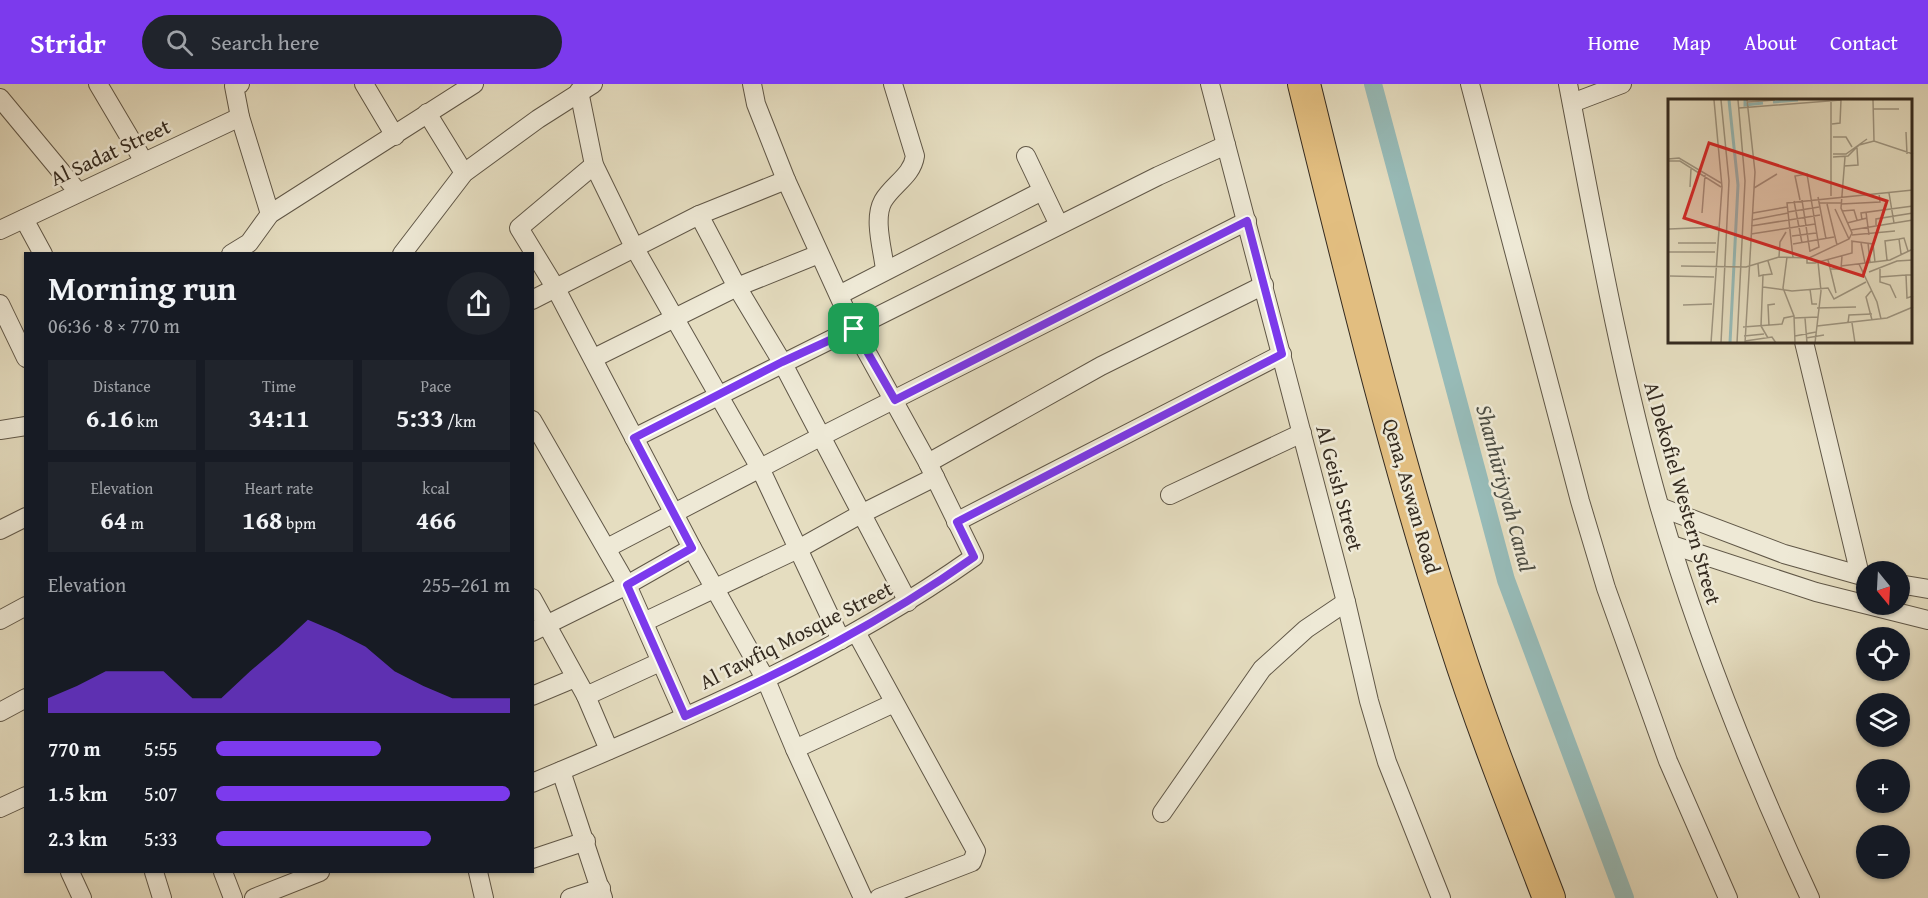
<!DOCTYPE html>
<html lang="en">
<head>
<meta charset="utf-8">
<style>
  :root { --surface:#171b24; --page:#20242c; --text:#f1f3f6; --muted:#9ea1a6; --accent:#7c3aed }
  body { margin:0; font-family:"Gentium Book Plus",serif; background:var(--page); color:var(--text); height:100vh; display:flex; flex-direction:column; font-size:22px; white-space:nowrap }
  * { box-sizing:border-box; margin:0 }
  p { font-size:20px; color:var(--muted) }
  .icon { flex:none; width:33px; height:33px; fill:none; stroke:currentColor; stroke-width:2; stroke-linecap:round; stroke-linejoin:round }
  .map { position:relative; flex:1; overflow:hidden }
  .sheet { position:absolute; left:24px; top:168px; width:510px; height:621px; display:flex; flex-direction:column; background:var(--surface); border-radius:0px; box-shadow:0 2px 4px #0004 }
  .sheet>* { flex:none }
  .needle { width:39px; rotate:162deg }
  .fabs { position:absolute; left:1856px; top:477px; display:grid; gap:12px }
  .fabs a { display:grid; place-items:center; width:54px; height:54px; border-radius:50%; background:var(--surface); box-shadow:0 2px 4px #0004; font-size:30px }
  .pin { position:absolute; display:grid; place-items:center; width:51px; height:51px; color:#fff; margin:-26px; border-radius:12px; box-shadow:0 3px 9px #0006 }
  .round { display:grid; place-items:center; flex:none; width:63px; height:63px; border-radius:32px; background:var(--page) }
  .summary { display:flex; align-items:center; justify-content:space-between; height:102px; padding:0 24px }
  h1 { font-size:33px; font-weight:600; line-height:45px }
  .metrics { display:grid; grid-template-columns:repeat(3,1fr); gap:9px; height:102px; padding:6px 24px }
  .metrics div { display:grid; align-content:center; border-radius:0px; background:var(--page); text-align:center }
  .metrics b { font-size:26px; font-weight:600 }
  .metrics small { font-size:16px; font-weight:400 }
  .metrics p { font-size:16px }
  .chart { height:168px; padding:12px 24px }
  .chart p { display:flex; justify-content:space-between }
  .chart svg { width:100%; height:108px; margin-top:6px; fill:var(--accent); opacity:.7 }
  ul { padding:0 24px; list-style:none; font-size:20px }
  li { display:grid; grid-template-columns:96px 72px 1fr; align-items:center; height:45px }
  li i { height:15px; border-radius:8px; background:var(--accent) }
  header { display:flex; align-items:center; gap:36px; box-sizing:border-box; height:84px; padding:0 30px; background:var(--accent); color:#fff }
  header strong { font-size:28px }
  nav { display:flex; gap:33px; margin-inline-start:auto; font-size:21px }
  .search { width:420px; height:54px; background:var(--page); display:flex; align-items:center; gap:15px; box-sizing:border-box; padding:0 21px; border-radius:33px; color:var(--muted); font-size:22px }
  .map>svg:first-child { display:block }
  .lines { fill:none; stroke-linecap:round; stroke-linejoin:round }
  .canal { stroke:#97bbb8; stroke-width:18 }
  .street-casing { stroke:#605747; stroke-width:20 }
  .highway-casing { stroke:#342a1f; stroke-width:34 }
  .street { stroke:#eee9d6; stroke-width:18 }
  .highway { stroke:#e2be80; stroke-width:32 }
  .route-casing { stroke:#fff; stroke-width:12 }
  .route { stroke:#7c3aed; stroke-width:8 }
  .labels { text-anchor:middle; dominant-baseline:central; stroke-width:5; stroke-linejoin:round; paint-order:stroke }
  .street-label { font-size:21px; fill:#342a1f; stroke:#eee9d6 }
  .water-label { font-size:22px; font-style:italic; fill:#4d4e45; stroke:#eee9d6 }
  .inset-river { fill:none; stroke:#97bbb8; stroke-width:3 }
  .inset-road { fill:none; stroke:#9e9580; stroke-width:1.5 }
  .view { fill:#d62828; fill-opacity:0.15; stroke:#d62828; stroke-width:3 }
  .inset-edge { fill:none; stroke:#342a1f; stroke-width:3 }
</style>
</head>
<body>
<header>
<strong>Stridr</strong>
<div class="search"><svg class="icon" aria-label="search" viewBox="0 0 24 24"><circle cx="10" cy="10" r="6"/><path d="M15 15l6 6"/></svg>Search here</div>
<nav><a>Home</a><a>Map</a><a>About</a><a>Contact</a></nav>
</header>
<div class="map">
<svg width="1928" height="814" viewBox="0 0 1928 814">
  <rect width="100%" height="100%" fill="#e5ddc0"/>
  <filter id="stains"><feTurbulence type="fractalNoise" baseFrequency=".00333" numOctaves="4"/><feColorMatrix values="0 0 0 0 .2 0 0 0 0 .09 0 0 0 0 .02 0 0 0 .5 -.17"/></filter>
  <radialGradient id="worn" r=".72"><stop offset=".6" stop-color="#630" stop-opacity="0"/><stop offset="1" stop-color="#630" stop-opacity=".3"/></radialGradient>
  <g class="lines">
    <polyline class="canal" points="1373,0 1506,496 1625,814"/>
    <g class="street-casing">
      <g id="street">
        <polyline points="98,0 143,76"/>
        <polyline points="240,0 234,2 240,33 270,130"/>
        <polyline points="364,0 395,52"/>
        <polyline points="1210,0 1346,518 1369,617 1387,678 1441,814"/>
        <polyline points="1470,0 1580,417 1606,504 1668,677 1728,814"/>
        <path d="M1568 0C1595 141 1620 283 1659 421 1698 556 1751 687 1810 814"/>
        <polyline points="579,7 594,81 634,163 760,384 841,556"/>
        <polyline points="0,14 78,108"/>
        <polyline points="1572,19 1622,0"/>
        <polyline points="427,29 464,89"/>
        <polyline points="1026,72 1059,141"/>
        <polyline points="594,81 519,144 555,203 692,464 766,596 795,665 863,814"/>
        <polyline points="699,131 737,203 782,278 908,518"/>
        <polyline points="24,135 43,170"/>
        <polyline points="0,146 240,33"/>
        <polyline points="231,170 249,159 270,130 474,0"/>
        <polyline points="402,170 464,89 538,35 593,0"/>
        <path d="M885 186C883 166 873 135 883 117 893 100 912 92 915 72L893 0"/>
        <polyline points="839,211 1042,107"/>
        <polyline points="532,216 699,131 786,96"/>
        <polyline points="0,220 26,274"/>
        <polyline points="1804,258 1860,491"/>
        <polyline points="594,274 737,203 819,170"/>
        <polyline points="532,336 627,501 685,632"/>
        <polyline points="0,346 26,342"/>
        <polyline points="634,354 1158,92 1226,61"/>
        <polyline points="928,379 1101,282 1264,201"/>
        <polyline points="1170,411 1302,349"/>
        <polyline points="1660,423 1784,470 1866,493"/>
        <polyline points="956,438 1282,270"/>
        <polyline points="0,446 26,433"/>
        <polyline points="1672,461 1816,508 1928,536"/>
        <polyline points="607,464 822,352 1247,137"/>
        <polyline points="1899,500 1928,505"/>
        <polyline points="532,514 586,612 660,578"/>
        <polyline points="0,536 26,522"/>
        <polyline points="644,538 800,464 861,430 935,393"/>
        <polyline points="532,548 627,501 692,464"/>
        <polyline points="856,548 976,767 972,778 879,814"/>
        <polyline points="532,612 575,594"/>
        <polyline points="586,612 609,666"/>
        <polyline points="0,628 26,614"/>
        <polyline points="795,665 894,619"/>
        <polyline points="561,687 603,814"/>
        <path d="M532 699C685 635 839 569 974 473L928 379 854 245 786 96 756 20 752 0"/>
        <polyline points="0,724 26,712"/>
        <polyline points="1162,729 1262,585 1306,545 1346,518"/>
        <polyline points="532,775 586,757"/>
        <polyline points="70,788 82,814"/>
        <polyline points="154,788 162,814"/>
        <polyline points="223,788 233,814"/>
        <polyline points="478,788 484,814"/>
        <polyline points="254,814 320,788"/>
        <polyline points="570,814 601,804"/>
      </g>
    </g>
    <g class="highway-casing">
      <path id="highway" d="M1304 0C1350 186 1395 373 1454 555 1482 643 1516 728 1549 814"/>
    </g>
    <use href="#street" class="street"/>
    <use href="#highway" class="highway"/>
  </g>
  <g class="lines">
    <g class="route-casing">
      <path id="route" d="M1247 137 1282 270 957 438 974 473C884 537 786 587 685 632L627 501 692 464 634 354 782 278 854 245 895 316Z"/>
    </g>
    <use href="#route" class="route"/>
  </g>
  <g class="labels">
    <g class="street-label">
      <text transform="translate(110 68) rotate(-25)">Al Sadat Street</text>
      <text transform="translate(1340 404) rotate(75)">Al Geish Street</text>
      <text transform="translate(1683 409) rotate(74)">Al Dekofiel Western Street</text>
      <text transform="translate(1412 412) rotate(74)">Qena, Aswan Road</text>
      <text transform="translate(796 551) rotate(-27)">Al Tawfiq Mosque Street</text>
    </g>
    <g class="water-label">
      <text transform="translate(1506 404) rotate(75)">Shanhūriyyah Canal</text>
    </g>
  </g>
  <g transform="translate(1668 15)">
    <rect width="244" height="244" fill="#e5ddc0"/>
    <path class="inset-river" d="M61 1 70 86 62 244M77 1V6L95 4M105 3 130 1"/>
    <path class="inset-road" d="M163 1V97M205 1 206 42M80 3 107 1M71 9 173 1M205 10H231M164 25 172 24 173 1M238 33 239 55M165 38H178L184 48M165 55H178L199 40M165 58 180 57 191 46 206 42 245 55M0 60 11 59 53 84M0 62H12L53 88M176 67 190 66 189 49M22 88 23 70M86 89 109 75M221 94 226 124M150 98 158 140M132 101 127 77 139 75 151 148 142 152M134 101 142 153M126 102 134 144M151 104H173M159 105 169 146M173 105 212 103 211 94M167 110 181 140M174 112 186 111 189 121M120 113 151 108M198 113 201 136M34 114 37 76M85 114 119 108M84 121 120 114M194 121 193 114 245 107M179 124 199 119M208 126V120L245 114M83 127 152 116M1 130 50 128M183 131 245 121M83 135 147 125M184 136 227 132M124 137 148 134M231 140 236 139 240 152M183 142 205 145 207 163M10 144H48M193 144 197 164M200 144 202 163M125 145 166 138M1 153H47M111 158 112 143 118 133M119 158 115 189 126 217 127 244M125 159 119 104 245 91M139 160V164H147L184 154V142M160 161 168 194M219 161 217 142 231 140 233 155M90 165 91 177 95 176 93 227 100 239M191 165 209 203 213 220M13 167 78 168 111 158 141 159 181 140 184 134 173 109 177 58M173 167 222 161 245 150M162 170H173L174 157M212 170V183L222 186 228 199M201 173 229 162 245 161M95 176 104 175 100 162M245 176H238L239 199 245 197M2 177 46 178M212 178 238 176M95 188 124 192 160 189 166 200 198 183M142 190 144 205H149M203 192 198 198 204 221M15 206 44 205M149 209 188 208M126 219 150 218M137 219 139 244M180 224 181 216 204 215M184 224 187 244M101 227 100 206 107 205M149 227 219 219 245 208M75 228 114 225 116 219 126 217M76 237 96 235M127 237 148 233M138 239 156 236M77 242 104 238 108 244M43 244 54 88 46 1M53 244 61 82 53 1M69 244 77 82 70 1M77 244 87 73 79 1M147 244 153 192 150 163"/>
    <path class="view" d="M41 44 219 102 195 177 16 119Z"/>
    <rect width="244" height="244" class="inset-edge"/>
  </g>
  <rect width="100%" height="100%" filter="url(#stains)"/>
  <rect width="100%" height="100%" fill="url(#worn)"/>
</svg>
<div class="fabs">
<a><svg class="needle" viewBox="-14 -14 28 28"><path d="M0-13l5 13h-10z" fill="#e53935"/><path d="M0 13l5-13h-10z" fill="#9ea1a6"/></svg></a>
<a><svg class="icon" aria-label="locate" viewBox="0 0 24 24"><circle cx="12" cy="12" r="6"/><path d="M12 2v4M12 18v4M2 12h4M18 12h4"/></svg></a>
<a><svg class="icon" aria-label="layers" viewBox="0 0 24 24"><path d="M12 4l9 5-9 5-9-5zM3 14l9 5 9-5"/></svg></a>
<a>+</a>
<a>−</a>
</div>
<div class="pin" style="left:854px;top:245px;background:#1e9e55"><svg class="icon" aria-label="arrive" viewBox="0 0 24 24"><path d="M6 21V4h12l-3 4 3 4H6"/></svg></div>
<section class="sheet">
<div class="summary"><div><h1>Morning run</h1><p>06:36 · 8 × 770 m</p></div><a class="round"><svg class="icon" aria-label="share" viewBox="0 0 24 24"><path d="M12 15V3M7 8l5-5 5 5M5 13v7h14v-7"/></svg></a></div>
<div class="metrics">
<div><p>Distance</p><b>6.16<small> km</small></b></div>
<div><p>Time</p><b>34:11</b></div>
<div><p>Pace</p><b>5:33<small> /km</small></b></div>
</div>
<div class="metrics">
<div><p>Elevation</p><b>64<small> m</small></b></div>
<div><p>Heart rate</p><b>168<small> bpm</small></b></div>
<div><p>kcal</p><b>466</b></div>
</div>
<div class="chart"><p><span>Elevation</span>255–261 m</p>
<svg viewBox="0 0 160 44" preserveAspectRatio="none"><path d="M0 44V38L10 33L20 27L30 27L40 27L50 38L60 38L70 27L80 17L90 6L100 11L110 17L120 27L130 33L140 38L150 38L160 38V44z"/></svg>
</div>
<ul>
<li><b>770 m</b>5:55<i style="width:56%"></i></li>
<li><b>1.5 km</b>5:07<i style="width:100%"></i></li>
<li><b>2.3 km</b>5:33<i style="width:73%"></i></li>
</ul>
</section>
</div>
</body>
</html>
